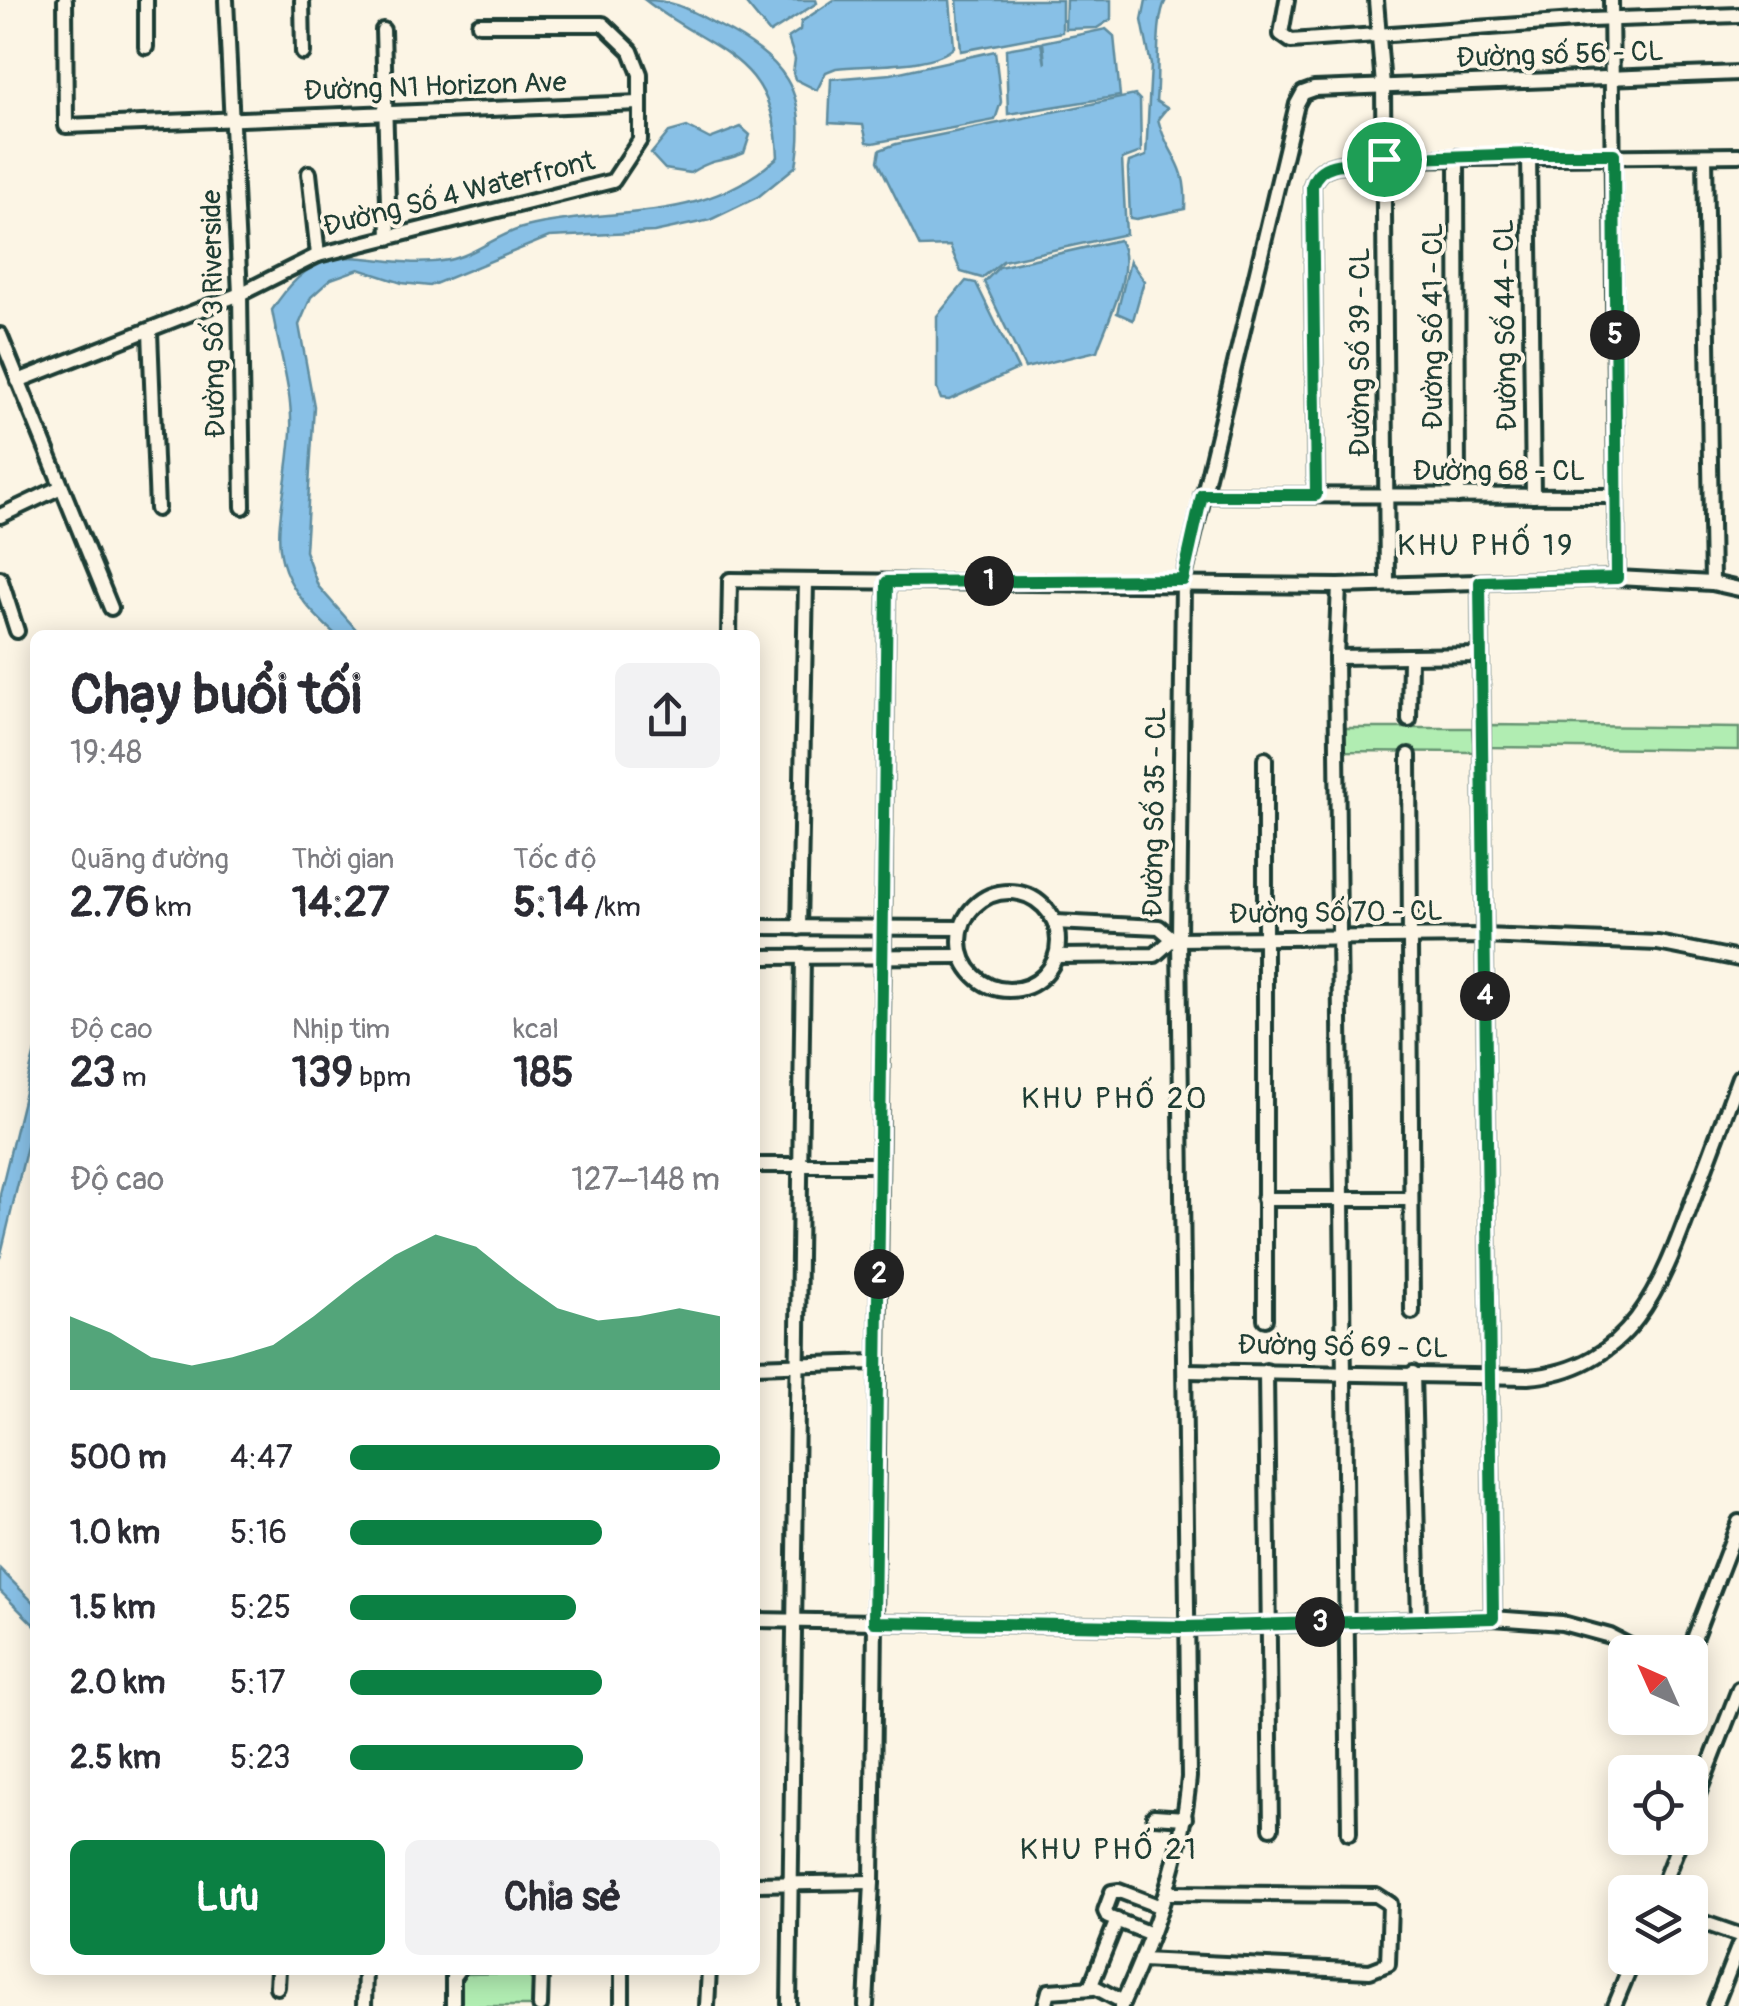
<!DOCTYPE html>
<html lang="vi">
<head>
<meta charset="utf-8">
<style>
  :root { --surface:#fff; --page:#f2f2f3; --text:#2b2b33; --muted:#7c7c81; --accent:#0b8043 }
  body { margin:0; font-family:Pangolin,sans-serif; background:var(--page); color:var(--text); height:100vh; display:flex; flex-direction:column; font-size:38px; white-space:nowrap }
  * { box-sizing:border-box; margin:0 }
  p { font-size:32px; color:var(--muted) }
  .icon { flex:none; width:55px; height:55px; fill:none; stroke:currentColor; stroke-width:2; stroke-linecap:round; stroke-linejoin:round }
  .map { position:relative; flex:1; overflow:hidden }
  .side { position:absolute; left:30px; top:630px; width:730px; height:1345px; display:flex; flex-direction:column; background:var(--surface); border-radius:15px; box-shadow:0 5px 25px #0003 }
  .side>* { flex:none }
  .needle { width:65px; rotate:315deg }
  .tools { position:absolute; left:1608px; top:1635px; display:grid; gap:20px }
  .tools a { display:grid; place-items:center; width:100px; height:100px; border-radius:15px; background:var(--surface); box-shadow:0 5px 25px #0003; font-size:50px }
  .pin { position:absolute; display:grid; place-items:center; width:85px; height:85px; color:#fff; margin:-42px; border:5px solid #fff; border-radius:50%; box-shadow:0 2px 10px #0007 }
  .km { position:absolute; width:50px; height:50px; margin:-25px; border-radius:50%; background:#222; color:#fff; font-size:28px; line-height:50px; text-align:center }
  .round { display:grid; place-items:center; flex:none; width:105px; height:105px; border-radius:15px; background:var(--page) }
  .headline { display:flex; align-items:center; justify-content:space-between; height:170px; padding:0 40px }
  h1 { font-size:55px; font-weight:700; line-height:75px }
  .metrics { display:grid; grid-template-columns:repeat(3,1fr); gap:15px; height:170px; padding:10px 40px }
  .metrics div { display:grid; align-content:center }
  .metrics b { font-size:42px; font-weight:700 }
  .metrics small { font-size:28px; font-weight:400 }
  .metrics p { font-size:28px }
  .chart { height:280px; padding:20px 40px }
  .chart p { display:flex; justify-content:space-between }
  .chart svg { width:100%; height:180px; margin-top:10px; fill:var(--accent); opacity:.7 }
  .action { display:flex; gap:20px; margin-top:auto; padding:20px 40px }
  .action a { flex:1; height:115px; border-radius:15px; background:var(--accent); color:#fff; font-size:40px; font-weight:700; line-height:115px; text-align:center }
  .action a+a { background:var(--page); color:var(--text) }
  ul { padding:0 40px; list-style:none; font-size:32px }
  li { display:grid; grid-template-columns:160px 120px 1fr; align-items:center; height:75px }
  li i { height:25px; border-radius:12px; background:var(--accent) }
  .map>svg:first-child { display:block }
  .green { fill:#b1edb2; stroke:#689573; stroke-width:2.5 }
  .water { fill:#88c0e6; stroke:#5e8c9f; stroke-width:2.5 }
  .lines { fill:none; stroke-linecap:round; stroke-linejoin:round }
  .street-casing { stroke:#1f3d34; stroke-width:20 }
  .street { stroke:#fcf5e5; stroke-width:12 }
  .route-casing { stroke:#fff; stroke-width:20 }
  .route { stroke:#0b8043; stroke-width:12 }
  .labels { text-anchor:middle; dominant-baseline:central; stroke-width:8; stroke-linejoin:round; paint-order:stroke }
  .street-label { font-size:28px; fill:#1f3d34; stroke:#fcf5e5 }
  .neighbourhood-label { font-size:30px; letter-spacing:2.5px; fill:#1f3d34; stroke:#fcf5e5 }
</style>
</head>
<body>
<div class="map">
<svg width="1739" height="2006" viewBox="0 0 1739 2006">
  <rect width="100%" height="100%" fill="#fcf5e5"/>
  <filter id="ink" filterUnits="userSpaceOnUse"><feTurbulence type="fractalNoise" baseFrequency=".01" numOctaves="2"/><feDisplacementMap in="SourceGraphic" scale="20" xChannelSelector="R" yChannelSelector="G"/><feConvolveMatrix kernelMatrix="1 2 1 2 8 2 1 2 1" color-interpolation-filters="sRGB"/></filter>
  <g filter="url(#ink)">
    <g class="green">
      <polygon points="1486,725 1739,728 1739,750 1486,747"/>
      <polygon points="1342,728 1472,728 1474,752 1341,751"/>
      <polygon points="525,1973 534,1982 533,2006 458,2006 458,1981 466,1974"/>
    </g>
    <g class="water">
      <path d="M645 0C675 0 691 11 718 25 783 58 810 90 796 166L758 197 710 220 654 232 549 237 430 286 402 283 359 269 331 279 311 297 299 325 314 406 305 551 318 586 361 635H336C251 559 285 529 291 432 293 392 279 351 272 310 329 221 371 275 449 260 475 255 499 233 526 227 617 205 701 226 778 157 774 53 714 54 645 0Z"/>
      <polygon points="743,0 816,0 817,3 770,33"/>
      <path d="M834 0H950L954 47C934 68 865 64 836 68L826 72 817 90 795 79 793 73 795 59 788 38 800 30 801 22Z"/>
      <polygon points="957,0 1062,0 1062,32 961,51"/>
      <polygon points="1066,0 1111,0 1111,19 1097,28 1065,29"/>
      <path d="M1146 0H1166C1155 17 1159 75 1156 101L1167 108 1158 119C1167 157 1188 160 1185 209L1136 219 1130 218 1128 169 1129 162 1146 156 1151 65 1142 20Z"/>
      <polygon points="1106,29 1114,36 1120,96 1008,114 1006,49 1041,43 1045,64 1043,42"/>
      <polygon points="995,51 1001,102 995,120 873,143 867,142 863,125 829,123 831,79 891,74"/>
      <polygon points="1135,95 1140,100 1141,152 1122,159 1126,234 1003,261 982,278 961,272 950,246 920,247 878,161 880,150 896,144"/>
      <path d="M687 127 710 139 741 127 750 135 744 153C721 163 715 157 690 173L665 169 651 154 669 132Z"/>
      <path d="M1119 240C1137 268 1106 323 1097 351L1025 368 984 282 999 267Z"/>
      <polygon points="1130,261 1144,281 1133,320 1117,313"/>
      <polygon points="966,281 976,283 1018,369 949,400 941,399 937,389 937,316"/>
      <polygon points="35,1051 35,1113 0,1258 0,1194"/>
      <polygon points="0,1569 35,1604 35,1626 0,1591"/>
    </g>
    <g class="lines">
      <g class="street-casing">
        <g id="street">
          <polyline points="65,0 66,126 639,103"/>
          <polyline points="226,0 240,294 243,507"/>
          <polyline points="302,0 303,53"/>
          <polyline points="1287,0 1281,34 1291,41 1589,20 1739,15"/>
          <polyline points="1376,0 1383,86 1387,584"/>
          <polyline points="1611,0 1617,578"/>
          <polyline points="383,30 389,238"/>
          <polyline points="146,47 146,0"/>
          <polyline points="1529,154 1533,496"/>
          <polyline points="1705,156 1712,583"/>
          <polyline points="1457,157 1458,496"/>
          <polyline points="1385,159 1739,155"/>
          <polyline points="309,173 318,255"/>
          <polyline points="150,332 157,509"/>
          <polyline points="0,335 111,608"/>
          <polyline points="18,381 240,294 318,255 613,181 640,140 640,74 631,51 603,24 479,24"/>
          <polyline points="1202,495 1616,496"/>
          <path d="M1316 495 1312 186C1320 156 1359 165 1384 164"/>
          <polyline points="0,516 59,488"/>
          <polyline points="0,578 17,631"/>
          <polyline points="1480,582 1493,1618"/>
          <polyline points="1339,586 1336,657 1349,1833"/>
          <polyline points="729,635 730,580 1339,586 1617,578 1712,583 1739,589"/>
          <polyline points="1336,657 1481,655"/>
          <polyline points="1409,720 1410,658"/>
          <polyline points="1409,755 1412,1312"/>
          <circle cx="1009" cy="941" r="49"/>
          <polyline points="1055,922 1159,927 1173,939 1484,936 1658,943 1739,959"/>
          <polyline points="755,927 961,928"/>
          <polyline points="799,928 806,582"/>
          <polyline points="1057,956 1155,955 1173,939"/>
          <polyline points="755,957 961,956"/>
          <polyline points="755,1165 879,1165"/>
          <polyline points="1264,1199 1411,1199"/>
          <polyline points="1265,1319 1265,759"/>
          <polyline points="755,1366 875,1362"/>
          <path d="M1186 1371 1528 1377C1632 1369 1662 1284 1693 1200 1709 1159 1724 1118 1739 1077"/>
          <polyline points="1266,1371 1271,1828"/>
          <polyline points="1413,1373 1419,1621"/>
          <polyline points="755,1620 1185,1627 1493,1618 1562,1623 1610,1636 1641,1652"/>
          <polyline points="1689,1652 1739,1522"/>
          <polyline points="1690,1815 1739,1689"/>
          <polyline points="1154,1816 1185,1818"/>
          <polyline points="755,1884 872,1882"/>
          <polyline points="1660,1892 1681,1838"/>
          <polyline points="1690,1918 1739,1935"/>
          <polyline points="1117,1920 1091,1985 1123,2002"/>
          <polyline points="1151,1934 1108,1917 1105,1911 1112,1892 1119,1891 1161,1907"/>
          <polyline points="1141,1960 1370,1971 1388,1964 1390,1904 1376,1895 1166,1893"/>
          <polyline points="277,1987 278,1970"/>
          <polyline points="364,2006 365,1970"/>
          <polyline points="453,2006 453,1977 458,1970"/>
          <polyline points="540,2006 541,1970"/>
          <polyline points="622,2006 622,1970"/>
          <polyline points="707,2006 709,1970"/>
          <polyline points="789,2006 803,956"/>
          <polyline points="866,2006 872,1882 887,582"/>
          <polyline points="1045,2006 1049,1991 1093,1988"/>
          <path d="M1121 2006C1155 1932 1182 1858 1189 1777L1179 939 1183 581 1297 104 1303 93 1314 89 1739 73"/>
          <polyline points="1614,2006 1634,1958"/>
          <polyline points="1715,2006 1739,1945"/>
        </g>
      </g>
      <use href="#street" class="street"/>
    </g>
  </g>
  <g class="lines" filter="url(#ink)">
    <g class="route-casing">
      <path id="route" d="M1529 154H1614L1617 578 1480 582 1493 1618 1185 1627 874 1622 887 582 1183 580 1202 495H1316L1312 186C1320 156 1358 165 1384 164V159Z"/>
    </g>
    <use href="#route" class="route"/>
  </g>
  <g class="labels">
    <g class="street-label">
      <text transform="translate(1560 55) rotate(-2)">Đường số 56 - CL</text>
      <text transform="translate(435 87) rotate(-2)">Đường N1 Horizon Ave</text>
      <text transform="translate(459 194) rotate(-14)">Đường Số 4 Waterfront</text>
      <text transform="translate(214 314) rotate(-91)">Đường Số 3 Riverside</text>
      <text transform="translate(1506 325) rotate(-91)">Đường Số 44 - CL</text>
      <text transform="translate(1433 326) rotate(-90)">Đường Số 41 - CL</text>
      <text transform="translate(1360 352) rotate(-90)">Đường Số 39 - CL</text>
      <text x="1499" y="471">Đường 68 - CL</text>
      <text transform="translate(1155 812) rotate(-89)">Đường Số 35 - CL</text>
      <text transform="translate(1336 913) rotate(-1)">Đường Số 70 - CL</text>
      <text transform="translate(1343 1347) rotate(1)">Đường Số 69 - CL</text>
    </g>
    <g class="neighbourhood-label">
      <text x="1486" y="545">KHU PHỐ 19</text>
      <text x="1115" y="1098">KHU PHỐ 20</text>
      <text x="1109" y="1849">KHU PHỐ 21</text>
    </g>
  </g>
</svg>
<div class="tools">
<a><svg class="needle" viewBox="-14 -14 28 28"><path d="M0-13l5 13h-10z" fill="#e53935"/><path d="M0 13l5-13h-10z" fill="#7c7c81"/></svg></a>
<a><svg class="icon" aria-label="locate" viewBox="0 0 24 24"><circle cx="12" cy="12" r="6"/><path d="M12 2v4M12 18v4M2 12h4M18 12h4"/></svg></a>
<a><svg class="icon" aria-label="layers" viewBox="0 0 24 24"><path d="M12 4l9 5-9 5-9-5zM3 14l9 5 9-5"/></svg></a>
</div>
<div class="pin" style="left:1384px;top:159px;background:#1e9e55"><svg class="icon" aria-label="arrive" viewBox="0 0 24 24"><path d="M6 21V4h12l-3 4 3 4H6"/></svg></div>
<b class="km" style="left:989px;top:581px">1</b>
<b class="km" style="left:879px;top:1274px">2</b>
<b class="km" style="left:1320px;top:1622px">3</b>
<b class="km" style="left:1485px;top:996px">4</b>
<b class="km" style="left:1615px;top:335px">5</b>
<section class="side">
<div class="headline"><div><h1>Chạy buổi tối</h1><p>19:48</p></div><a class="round"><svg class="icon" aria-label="share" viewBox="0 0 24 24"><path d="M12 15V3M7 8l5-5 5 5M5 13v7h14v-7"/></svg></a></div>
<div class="metrics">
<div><p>Quãng đường</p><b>2.76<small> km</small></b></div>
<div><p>Thời gian</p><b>14:27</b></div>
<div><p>Tốc độ</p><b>5:14<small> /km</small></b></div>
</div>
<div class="metrics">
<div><p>Độ cao</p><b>23<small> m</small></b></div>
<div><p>Nhịp tim</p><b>139<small> bpm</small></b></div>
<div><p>kcal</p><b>185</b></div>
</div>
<div class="chart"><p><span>Độ cao</span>127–148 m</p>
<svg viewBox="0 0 160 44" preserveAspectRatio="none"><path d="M0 44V26L10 30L20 36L30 38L40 36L50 33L60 26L70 18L80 11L90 6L100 9L110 17L120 24L130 27L140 26L150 24L160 26V44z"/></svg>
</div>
<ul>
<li><b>500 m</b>4:47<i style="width:100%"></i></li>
<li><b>1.0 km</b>5:16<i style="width:68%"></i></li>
<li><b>1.5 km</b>5:25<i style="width:61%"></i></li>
<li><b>2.0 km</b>5:17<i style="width:68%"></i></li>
<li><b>2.5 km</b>5:23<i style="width:63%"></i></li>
</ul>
<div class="action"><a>Lưu</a><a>Chia sẻ</a></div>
</section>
</div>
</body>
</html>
